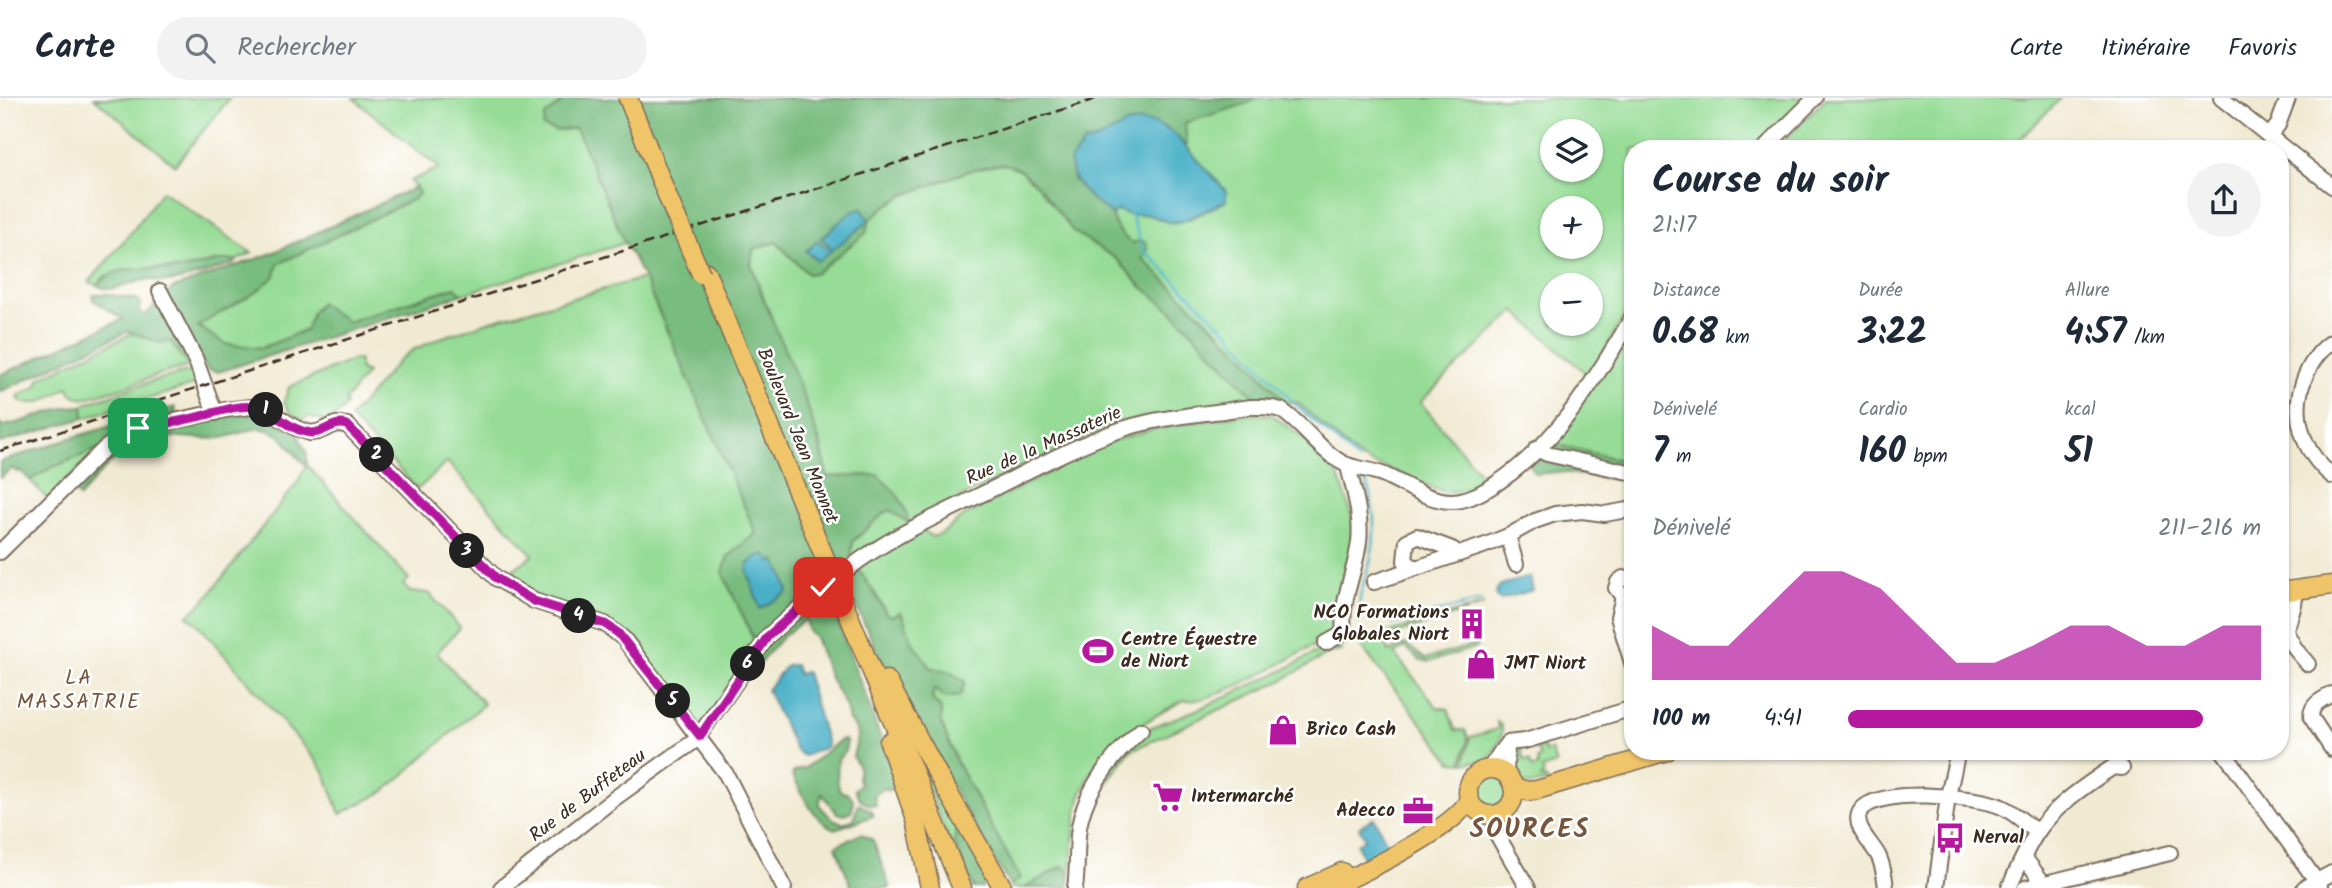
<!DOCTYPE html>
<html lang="fr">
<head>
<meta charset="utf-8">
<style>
  :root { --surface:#fff; --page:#f2f2f3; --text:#1f2937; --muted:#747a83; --line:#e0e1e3; --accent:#b5179e }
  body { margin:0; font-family:Kalam,sans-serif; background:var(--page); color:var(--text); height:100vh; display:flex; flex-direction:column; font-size:26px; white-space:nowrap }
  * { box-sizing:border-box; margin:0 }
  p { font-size:23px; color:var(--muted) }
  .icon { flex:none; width:38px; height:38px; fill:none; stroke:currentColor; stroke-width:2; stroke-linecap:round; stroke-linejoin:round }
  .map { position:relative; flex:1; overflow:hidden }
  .drawer { position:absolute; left:1624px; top:42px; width:665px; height:620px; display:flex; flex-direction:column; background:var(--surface); border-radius:28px; box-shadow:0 2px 5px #0004 }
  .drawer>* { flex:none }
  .buttons { position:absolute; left:1540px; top:21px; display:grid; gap:14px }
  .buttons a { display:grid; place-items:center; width:63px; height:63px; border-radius:50%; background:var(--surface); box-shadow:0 2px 5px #0004; font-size:35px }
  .pin { position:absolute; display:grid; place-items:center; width:60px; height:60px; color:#fff; margin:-30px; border-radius:14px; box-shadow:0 4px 10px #0006 }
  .km { position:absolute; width:35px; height:35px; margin:-18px; border-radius:50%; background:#222; color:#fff; font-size:19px; line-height:35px; text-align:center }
  .round { display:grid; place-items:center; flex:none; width:74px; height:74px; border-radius:37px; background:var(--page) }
  .summary { display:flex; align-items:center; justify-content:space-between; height:119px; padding:0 28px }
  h1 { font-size:38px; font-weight:800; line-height:52px }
  .stats { display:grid; grid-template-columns:repeat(3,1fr); gap:10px; height:119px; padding:7px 28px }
  .stats div { display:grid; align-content:center }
  .stats b { font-size:35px; font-weight:800 }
  .stats small { font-size:19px; font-weight:400 }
  .stats p { font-size:19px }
  .chart { height:196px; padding:14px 28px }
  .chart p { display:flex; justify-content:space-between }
  .chart svg { width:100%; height:126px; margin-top:7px; fill:var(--accent); opacity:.7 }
  ul { padding:0 28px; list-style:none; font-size:23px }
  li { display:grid; grid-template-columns:112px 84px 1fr; align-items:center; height:52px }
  li i { height:18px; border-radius:9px; background:var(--accent) }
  header { display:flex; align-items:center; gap:42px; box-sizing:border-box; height:98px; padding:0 35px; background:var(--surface); border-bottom:2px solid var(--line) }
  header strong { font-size:33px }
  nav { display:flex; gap:38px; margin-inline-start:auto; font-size:24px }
  .search { width:490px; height:63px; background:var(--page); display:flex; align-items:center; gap:18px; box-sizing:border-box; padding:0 24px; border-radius:38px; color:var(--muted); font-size:26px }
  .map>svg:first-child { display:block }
  .green { fill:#96dc96; stroke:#68835a; stroke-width:2; fill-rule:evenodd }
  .forest { fill:#78bc7f; stroke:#5a734e; stroke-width:2 }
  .water { fill:#48b0c7; stroke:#426d72; stroke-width:2 }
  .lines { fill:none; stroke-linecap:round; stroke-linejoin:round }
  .stream { stroke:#48b0c7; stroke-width:2.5 }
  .minor-casing { stroke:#7b6d5d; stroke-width:18 }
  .major-casing { stroke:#7b6d5d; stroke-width:21 }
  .minor { stroke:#fff; stroke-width:14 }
  .major { stroke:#f0c469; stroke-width:18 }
  .rail { stroke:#3b2a1e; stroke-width:2.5; stroke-dasharray:10 5; stroke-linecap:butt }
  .major-bridge-casing { stroke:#7b6d5d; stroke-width:21; stroke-linecap:butt }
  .major-bridge { stroke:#f0c469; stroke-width:18 }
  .route-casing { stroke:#fff; stroke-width:14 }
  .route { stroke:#b5179e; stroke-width:9 }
  .labels { text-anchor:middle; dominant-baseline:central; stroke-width:5; stroke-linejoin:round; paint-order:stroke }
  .street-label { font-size:19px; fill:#3b2a1e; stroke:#fff }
  .poi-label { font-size:19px; font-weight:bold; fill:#3b2a1e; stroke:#fff; text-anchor:start }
  .neighbourhood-label { font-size:21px; letter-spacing:2px; fill:#78563d; stroke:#fff }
  .district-label { font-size:26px; font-weight:bold; letter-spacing:2px; fill:#78563d; stroke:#fff }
</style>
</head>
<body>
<header>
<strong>Carte</strong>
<div class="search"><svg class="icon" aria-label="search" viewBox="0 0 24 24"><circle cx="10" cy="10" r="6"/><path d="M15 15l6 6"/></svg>Rechercher</div>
<nav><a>Carte</a><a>Itinéraire</a><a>Favoris</a></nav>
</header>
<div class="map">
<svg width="2332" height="790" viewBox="0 0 2332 790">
  <rect width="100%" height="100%" fill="#fff"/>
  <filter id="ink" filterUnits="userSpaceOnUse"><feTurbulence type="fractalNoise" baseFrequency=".0143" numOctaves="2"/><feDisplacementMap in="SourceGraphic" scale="14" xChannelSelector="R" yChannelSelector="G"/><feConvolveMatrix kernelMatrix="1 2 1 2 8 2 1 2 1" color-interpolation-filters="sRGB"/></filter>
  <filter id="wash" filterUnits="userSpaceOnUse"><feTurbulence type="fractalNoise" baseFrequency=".00686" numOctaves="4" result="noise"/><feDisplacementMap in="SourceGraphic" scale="28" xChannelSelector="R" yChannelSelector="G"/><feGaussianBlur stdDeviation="1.57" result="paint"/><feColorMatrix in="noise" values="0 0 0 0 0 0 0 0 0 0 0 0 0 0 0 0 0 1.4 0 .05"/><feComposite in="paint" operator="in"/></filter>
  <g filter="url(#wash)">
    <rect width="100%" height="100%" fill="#f1ead3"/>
    <g class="green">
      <polygon points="94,0 230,0 175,67"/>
      <polygon points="353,0 567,0 559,6 556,33 576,30 625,145 463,196 454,189 347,224 313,213 307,232 262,250 225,246 197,228 256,194 278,166 419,95 410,83 439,70"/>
      <path d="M1254 0H1806L1755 51H1633V203L1589 278 1515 213 1420 304 1486 382C1444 406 1428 387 1389 371 1379 367 1367 366 1359 359 1337 342 1318 322 1297 304L1206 309 1115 326 909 424 915 431 924 433 932 439 943 435 962 419 1107 344 1150 332 1244 316 1272 317 1309 344 1324 358 1337 375 1347 401 1353 423 1352 446 1333 523 1334 537C1306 551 1211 609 1184 602 1142 624 1091 654 1079 705 1074 728 1073 752 1070 775L1063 768 1024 790H1011L1010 788 1020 780 958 667 941 625V611L932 601 934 591 950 574 931 570 923 560 913 545 901 514 892 518 886 516C880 502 877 498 868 487 861 478 859 470 850 464L853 443C866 432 876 420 890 412L897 417 877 377 827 379 822 350 751 167 753 151 776 144 808 176 883 109 904 97 971 72 998 66 1009 67 1019 71 1038 88 1073 133 1118 162 1140 187 1171 212 1258 302 1281 300 1245 259 1141 159 1142 143 1132 145C1122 137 1113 130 1112 117L1117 112C1126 117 1135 115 1145 116 1153 117 1159 122 1167 124 1186 127 1209 111 1226 103L1187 49 1184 25 1251 4ZM1552 33H1591V72H1552ZM1552 110H1591V149H1552ZM1552 187H1591V226H1552Z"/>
      <polygon points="1826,0 2061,0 2010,51 1776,51"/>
      <polygon points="162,93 252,155 237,162 224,162 199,168 178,171 151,170 105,178 97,187 89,184 134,131"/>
      <polygon points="644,180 756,435 727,460 723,476 755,544 703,629 631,541 545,502 503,479 533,457 447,364 418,391 350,320 400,261 413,252 440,240 491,223"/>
      <polygon points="1633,227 1633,365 1558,347 1549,348"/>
      <path d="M133 235 170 243 189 268 157 277 131 287 83 301 72 296 69 289C52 297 41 310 20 303L18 298 36 289 40 280Z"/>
      <path d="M352 262H359L360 272 367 275 345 303 347 306C332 325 329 325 308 318L302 322 290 314 284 304 289 289Z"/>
      <polygon points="196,272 200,285 84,320 83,308 88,305 159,281"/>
      <polygon points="2289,303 2293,329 2283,331 2280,328 2280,306"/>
      <polygon points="103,348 47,401 30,382 53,369"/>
      <polygon points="307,367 409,481 403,487 410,494 429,495 460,530 437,555 484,606 385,693 340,716 325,675 314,660 197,525 187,518 205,502 297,385"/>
      <polygon points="1484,507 1385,540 1389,554 1406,546 1425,561 1477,546 1478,549 1428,564 1420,562 1405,549 1395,556 1437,609 1448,611 1455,632 1465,632 1468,640 1462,665 1452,664 1357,543"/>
      <polygon points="1336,543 1341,553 1330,555 1281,583 1130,653 1107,685 1105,684 1114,668 1146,631 1199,611 1284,572"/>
      <polygon points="896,608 961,731 954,744 974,790 968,790"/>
      <path d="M1497 624 1502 628C1503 642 1495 652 1487 662L1464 665 1470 639 1498 631Z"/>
      <path d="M1543 648 1545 654 1551 652 1556 666 1542 671 1544 675 1541 680H1545L1548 683C1543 684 1536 687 1531 687 1514 686 1504 658 1521 650L1524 663 1529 662 1533 670 1538 668 1537 661 1540 660 1537 651 1531 652Z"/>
      <circle cx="1491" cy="693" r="16"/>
    </g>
    <g class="forest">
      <path d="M567 0H1254L1251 4 1185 25 1187 49 1165 29 1112 33 1099 41 1084 45 1070 63 1073 81 1089 99 1112 117C1114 130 1122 137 1132 145L1142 143 1147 146V152L1142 160 1245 259 1282 300 1258 303 1171 212 1140 187 1118 162 1073 133 1038 88 1019 71 1009 67 998 66 971 72 904 97 883 110 869 123 866 135 816 175 808 176 776 144 753 151 751 167C775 238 814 304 827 379L877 377C891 389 908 405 908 425L890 412C876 420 866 432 853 443L850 464 819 484 755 544 723 476 727 460 756 435 644 180 625 145 576 30 556 33 543 29 545 18Z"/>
      <polygon points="416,89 419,96 414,101 278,166 275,178 256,194 198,228 225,246 262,250 306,232 313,213 320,205 348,224 455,189 463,196 218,274 208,272 197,254 195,266 189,268 170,243 160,245 128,233 0,294 0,277 123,221 93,202 93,197 106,196 139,202 141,206 138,211 144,218 173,190 270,156"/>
      <path d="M225 162H237L235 165C213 172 189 182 166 184 159 184 152 181 145 182 130 184 112 197 97 187 119 162 152 174 181 171 196 169 210 164 225 162Z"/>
      <path d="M83 308 84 320 0 345V325L3 328C30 324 55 308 83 308Z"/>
      <path d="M175 309 176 314 170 317 249 311 297 334 307 356V367C293 359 288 340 273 334 255 325 238 338 220 340 206 342 191 339 177 339 127 340 110 364 79 399L72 391 103 349 53 369 30 382 21 373 16 374 13 370 0 380V364L71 340Z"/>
      <polygon points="1558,347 1633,365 1633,383 1558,374 1535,376 1528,365 1544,361 1549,348"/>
      <path d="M857 469C868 486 878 498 886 516L892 518 901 514 913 545 931 570 950 574 965 584 960 598 945 600 934 591 932 601 941 611V625L958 667 1020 780 1010 788 896 593 843 480Z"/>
      <path d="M826 491 895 679 892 690 887 693 882 689 881 693 874 697 876 707C864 707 859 702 855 691L861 685 858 682 859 669 853 659 858 637 855 629 849 623 846 609 829 578 815 539 809 534 806 521 782 539 749 578 747 571 761 550Z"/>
      <path d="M842 641 846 643C847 653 844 655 838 661L837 682 840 693 849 696 853 701 852 713 843 717 837 715 822 696 819 707 831 720 844 726 854 721 858 706 872 713 873 718 835 731C813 723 802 695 792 676L797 672 805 670Z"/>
      <polygon points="961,731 989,777 984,781 983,790 974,790 954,744 956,732"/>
      <polygon points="861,736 873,742 890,790 852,790 836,749 839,746"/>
      <polygon points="1063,768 1070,775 1068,790 1024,790"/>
    </g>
    <g class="water">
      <path d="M1141 23 1155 25 1174 35 1226 93V103L1185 122 1176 124H1168L1146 116 1129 117 1117 112 1112 117C1094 102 1070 88 1070 63L1084 45 1099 41 1126 26Z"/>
      <polygon points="862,110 869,123 818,163 806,153 818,143 828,151 831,149 821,140 850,115"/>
      <path d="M765 456 771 464 775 462 783 478 788 494 760 511 747 472C749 463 756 458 765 456Z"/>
      <polygon points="1530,479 1533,492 1500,502 1497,500 1496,493 1500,487"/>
      <polygon points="789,567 795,567 798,576 806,574 827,646 826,649 804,658 796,653 767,592 784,570"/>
      <polygon points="1374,720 1388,747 1385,748 1387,751 1364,763 1357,746 1365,741 1359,729"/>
    </g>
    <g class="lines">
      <g class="stream">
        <polyline points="1131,116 1144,154 1150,158 1230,236 1295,306 1359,363"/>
        <path d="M1360 525C1355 502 1366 482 1371 460 1377 431 1374 407 1365 379"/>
        <polyline points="1392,526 1481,503"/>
      </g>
    </g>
  </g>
  <g filter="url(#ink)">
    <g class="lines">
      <g class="minor-casing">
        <g id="minor">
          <polyline points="2221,0 2332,88"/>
          <polyline points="2269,38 2278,27 2288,0"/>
          <polyline points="1764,51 1815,0"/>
          <polyline points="160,193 195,260 215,315"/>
          <path d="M2332 244C2319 252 2311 265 2305 279 2290 316 2302 353 2332 378"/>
          <polyline points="1536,351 1547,356 1633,375"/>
          <polyline points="1508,438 1516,466"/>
          <polyline points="0,454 105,350 130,333 225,312 251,309 269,313 296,330 310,335 318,334 336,326 347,327 496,480 534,503 605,526 624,541 726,676 784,790"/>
          <polyline points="1415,470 1405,463 1407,443 1417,438 1452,451 1459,456"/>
          <path d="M848 471C888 440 933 420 978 398 1025 375 1073 348 1123 331 1154 321 1190 317 1223 313 1242 310 1262 306 1281 312 1303 326 1318 351 1341 364 1353 371 1369 371 1382 376 1404 385 1427 403 1451 403 1466 403 1479 396 1491 389 1555 349 1595 282 1633 218"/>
          <polyline points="1633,482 1623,480 1618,484 1616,490 1623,499 1633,497"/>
          <polyline points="1374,484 1483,448 1508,438 1535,423 1555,416 1582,413 1605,416 1633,411"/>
          <polyline points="1623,499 1618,519 1633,568"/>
          <polyline points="2286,534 2296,552 2308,566"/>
          <path d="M2280 542C2287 533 2297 503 2295 492"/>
          <path d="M1326 545 1344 535C1340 501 1355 477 1359 444 1362 418 1354 393 1348 368"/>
          <path d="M2332 596C2321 602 2311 606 2311 619L2332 651"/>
          <polyline points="1507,645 1525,643 1633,610"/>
          <polyline points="2223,653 2320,788"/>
          <polyline points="1489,671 1504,649"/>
          <polyline points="1506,677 1507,645"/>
          <polyline points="1495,716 1496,735 1528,790"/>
          <polyline points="2024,759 2044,786"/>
          <polyline points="501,790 615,700 696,642 768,538 823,489"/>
          <path d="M1075 790C1078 770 1076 749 1079 729 1086 690 1112 658 1141 632"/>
          <path d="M1886 790C1885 780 1883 768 1879 759 1873 746 1854 731 1859 716 1869 687 1979 698 2002 709 2015 715 2026 726 2037 734"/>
          <polyline points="1936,790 1948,698 1958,653"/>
          <path d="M2009 790C2017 772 2025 753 2036 736 2054 708 2085 688 2113 669L2122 670"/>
          <polyline points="2025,790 2170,755"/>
          <polyline points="2304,790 2332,775"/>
        </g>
      </g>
      <g class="major-casing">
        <g id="major">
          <polyline points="628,0 671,107"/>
          <polyline points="706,174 962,790"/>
          <polyline points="2280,494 2332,487"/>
          <polyline points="887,582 942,684 1003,790"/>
          <polyline points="889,644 916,722 930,790"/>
          <circle cx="1491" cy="694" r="23"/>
          <polyline points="1513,689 1528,693 1537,692 1667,653"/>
          <polyline points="1307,790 1342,774"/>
          <path d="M1330 790C1360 776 1458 729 1469 701"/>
        </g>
      </g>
      <use href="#minor" class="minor"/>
      <use href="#major" class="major"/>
      <polyline class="rail" points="0,353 1099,0"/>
      <g class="major-bridge-casing">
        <polyline id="major-bridge" points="671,107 701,176"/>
      </g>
      <use href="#major-bridge" class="major-bridge"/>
    </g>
  </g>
  <g class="lines" filter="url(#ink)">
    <g class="route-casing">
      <path id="route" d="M138 330C158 327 178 324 197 319 216 315 237 306 256 309 276 313 290 333 311 335 324 336 333 322 347 327L496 480 534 503 605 526 618 535 700 638 768 538 823 489"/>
    </g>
    <use href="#route" class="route"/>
  </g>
  <defs>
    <g id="building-bare" transform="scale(2.415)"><path d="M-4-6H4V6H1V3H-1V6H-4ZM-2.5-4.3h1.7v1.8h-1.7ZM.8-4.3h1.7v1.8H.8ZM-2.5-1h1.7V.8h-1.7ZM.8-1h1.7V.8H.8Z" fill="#b5179e" stroke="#fff" stroke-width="2.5" paint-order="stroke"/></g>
    <g id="stadium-bare" transform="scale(2.415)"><path d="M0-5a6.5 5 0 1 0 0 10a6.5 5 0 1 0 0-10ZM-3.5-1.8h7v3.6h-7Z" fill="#b5179e" stroke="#fff" stroke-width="2.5" paint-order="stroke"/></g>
    <g id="shop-bare" transform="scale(2.415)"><path d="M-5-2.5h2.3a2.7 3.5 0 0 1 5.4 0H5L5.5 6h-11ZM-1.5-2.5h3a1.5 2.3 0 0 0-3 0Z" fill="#b5179e" stroke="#fff" stroke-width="2.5" paint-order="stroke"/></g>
    <g id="supermarket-bare" transform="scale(2.415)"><path d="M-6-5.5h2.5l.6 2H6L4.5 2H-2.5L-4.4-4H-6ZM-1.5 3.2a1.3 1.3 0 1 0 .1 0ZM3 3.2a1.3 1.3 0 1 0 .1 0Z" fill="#b5179e" stroke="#fff" stroke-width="2.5" paint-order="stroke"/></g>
    <g id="office-bare" transform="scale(2.415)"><path d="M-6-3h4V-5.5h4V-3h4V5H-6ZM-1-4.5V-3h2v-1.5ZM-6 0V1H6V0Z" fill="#b5179e" stroke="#fff" stroke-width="2.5" paint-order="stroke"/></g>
    <g id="bus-bare" transform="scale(2.415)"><path d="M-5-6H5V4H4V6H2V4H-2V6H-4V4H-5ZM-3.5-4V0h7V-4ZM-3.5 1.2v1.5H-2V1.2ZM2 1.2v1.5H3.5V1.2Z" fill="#b5179e" stroke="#fff" stroke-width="2.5" paint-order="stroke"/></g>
  </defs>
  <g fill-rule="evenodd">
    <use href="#building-bare" x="1472" y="526"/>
    <use href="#stadium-bare" x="1098" y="553"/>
    <use href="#shop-bare" x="1481" y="566"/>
    <use href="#shop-bare" x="1283" y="632"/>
    <use href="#supermarket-bare" x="1168" y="699"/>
    <use href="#office-bare" x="1418" y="713"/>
    <use href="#bus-bare" x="1950" y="740"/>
  </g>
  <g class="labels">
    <g class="street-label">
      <text transform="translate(797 338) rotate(68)">Boulevard Jean Monnet</text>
      <text transform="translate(1044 348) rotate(-24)">Rue de la Massaterie</text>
      <text transform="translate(588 698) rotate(-37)">Rue de Buffeteau</text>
    </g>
    <g class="poi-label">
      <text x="1449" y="515" text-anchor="end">NCO Formations<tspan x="1449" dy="22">Globales Niort</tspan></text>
      <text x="1121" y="542">Centre Équestre<tspan x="1121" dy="22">de Niort</tspan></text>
      <text x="1504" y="566">JMT Niort</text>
      <text x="1306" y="632">Brico Cash</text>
      <text x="1191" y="699">Intermarché</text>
      <text x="1395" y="713" text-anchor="end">Adecco</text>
      <text x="1973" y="740">Nerval</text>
    </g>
    <g class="neighbourhood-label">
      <text x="79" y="580">LA<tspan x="79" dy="24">MASSATRIE</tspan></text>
    </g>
    <g class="district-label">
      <text x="1530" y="732">SOURCES</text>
    </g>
  </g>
</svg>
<div class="buttons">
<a><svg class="icon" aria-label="layers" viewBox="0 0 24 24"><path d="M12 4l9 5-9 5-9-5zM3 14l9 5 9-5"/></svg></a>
<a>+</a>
<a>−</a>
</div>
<div class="pin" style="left:138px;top:330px;background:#1e9e55"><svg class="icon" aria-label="arrive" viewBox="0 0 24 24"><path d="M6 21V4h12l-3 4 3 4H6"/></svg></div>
<div class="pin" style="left:823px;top:489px;background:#d93025"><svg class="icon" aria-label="check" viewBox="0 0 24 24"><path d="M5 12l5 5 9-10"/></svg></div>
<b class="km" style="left:266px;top:312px">1</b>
<b class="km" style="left:377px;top:357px">2</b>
<b class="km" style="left:467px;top:453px">3</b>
<b class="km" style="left:579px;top:518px">4</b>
<b class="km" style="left:673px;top:603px">5</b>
<b class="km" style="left:748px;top:566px">6</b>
<section class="drawer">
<div class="summary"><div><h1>Course du soir</h1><p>21:17</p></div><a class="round"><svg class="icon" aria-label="share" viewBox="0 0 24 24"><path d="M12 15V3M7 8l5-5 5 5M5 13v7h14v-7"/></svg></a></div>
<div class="stats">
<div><p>Distance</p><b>0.68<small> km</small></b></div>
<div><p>Durée</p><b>3:22</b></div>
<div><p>Allure</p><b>4:57<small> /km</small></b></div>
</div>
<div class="stats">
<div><p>Dénivelé</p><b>7<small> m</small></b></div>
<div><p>Cardio</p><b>160<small> bpm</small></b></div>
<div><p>kcal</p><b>51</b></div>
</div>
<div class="chart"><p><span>Dénivelé</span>211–216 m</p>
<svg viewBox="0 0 160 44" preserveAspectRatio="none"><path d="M0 44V25L10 32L20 32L30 19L40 6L50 6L60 12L70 25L80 38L90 38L100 32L110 25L120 25L130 32L140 32L150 25L160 25V44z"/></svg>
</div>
<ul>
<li><b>100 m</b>4:41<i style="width:86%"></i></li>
</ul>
</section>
</div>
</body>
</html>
